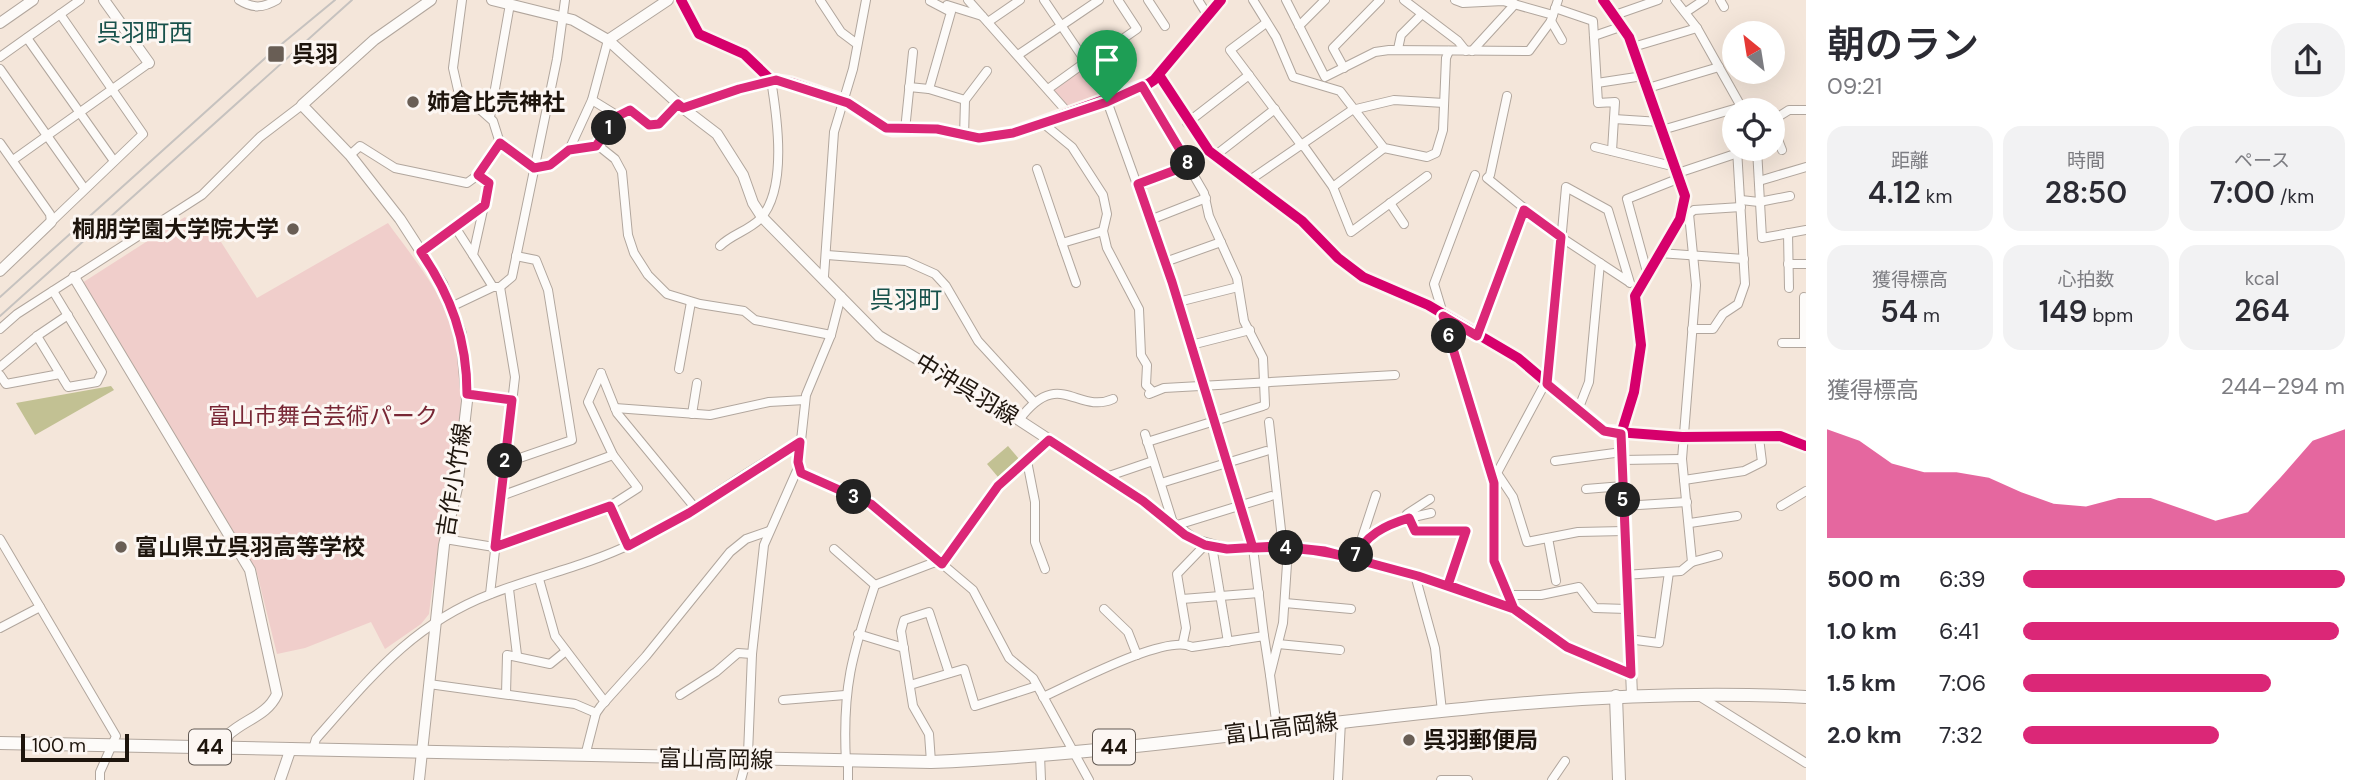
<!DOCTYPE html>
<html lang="ja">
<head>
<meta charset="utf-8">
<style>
  :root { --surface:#fff; --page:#f2f2f3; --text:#2b2b33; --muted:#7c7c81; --accent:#db2777 }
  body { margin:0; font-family:"DM Sans","Noto Sans JP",sans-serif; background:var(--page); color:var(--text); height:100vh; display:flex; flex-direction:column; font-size:26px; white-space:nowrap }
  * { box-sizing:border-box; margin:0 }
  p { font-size:23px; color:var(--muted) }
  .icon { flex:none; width:38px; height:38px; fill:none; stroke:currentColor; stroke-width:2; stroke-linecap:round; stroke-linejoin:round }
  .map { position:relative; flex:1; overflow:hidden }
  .sheet { display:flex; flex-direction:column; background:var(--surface); width:560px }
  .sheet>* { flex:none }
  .needle { width:46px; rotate:330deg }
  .controls { position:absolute; left:1722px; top:21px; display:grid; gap:14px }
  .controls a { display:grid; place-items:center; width:63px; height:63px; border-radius:50%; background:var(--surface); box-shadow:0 7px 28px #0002; font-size:35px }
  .scale { position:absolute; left:21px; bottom:18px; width:108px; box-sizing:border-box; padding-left:7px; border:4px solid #1e150d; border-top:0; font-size:19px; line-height:24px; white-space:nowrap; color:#1e150d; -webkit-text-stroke:5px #fcf6f2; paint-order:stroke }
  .pin { position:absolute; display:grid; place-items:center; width:60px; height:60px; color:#fff; margin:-72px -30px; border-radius:50% 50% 50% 0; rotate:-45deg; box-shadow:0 0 7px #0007 }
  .pin .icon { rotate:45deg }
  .km { position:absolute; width:35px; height:35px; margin:-18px; border-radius:50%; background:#222; color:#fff; font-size:19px; line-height:35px; text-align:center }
  .round { display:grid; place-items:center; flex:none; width:74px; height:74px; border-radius:28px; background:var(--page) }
  .headline { display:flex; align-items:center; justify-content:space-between; height:119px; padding:0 21px }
  h1 { font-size:38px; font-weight:600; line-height:52px }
  .metrics { display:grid; grid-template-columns:repeat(3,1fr); gap:10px; height:119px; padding:7px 21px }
  .metrics div { display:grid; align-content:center; border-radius:18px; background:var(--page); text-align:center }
  .metrics b { font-size:30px; font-weight:600 }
  .metrics small { font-size:19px; font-weight:400 }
  .metrics p { font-size:19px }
  .chart { height:196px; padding:14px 21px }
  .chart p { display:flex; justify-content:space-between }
  .chart svg { width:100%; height:126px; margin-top:7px; fill:var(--accent); opacity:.7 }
  ul { padding:0 21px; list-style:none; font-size:23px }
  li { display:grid; grid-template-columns:112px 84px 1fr; align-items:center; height:52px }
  li i { height:18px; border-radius:9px; background:var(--accent) }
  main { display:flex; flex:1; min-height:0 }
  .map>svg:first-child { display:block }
  .green { fill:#f0cecb }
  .water { fill:#c2c193 }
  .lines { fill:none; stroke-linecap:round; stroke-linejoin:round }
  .street-casing { stroke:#b1a69d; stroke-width:10 }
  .secondary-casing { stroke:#b1a69d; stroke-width:12 }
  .primary-casing { stroke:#b1a69d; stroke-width:14 }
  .street { stroke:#fdfbf9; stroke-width:8 }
  .secondary { stroke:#fdfbf9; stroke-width:10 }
  .primary { stroke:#fdfbf9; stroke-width:12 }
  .rail { stroke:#c6c2bf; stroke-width:2 }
  .cycleway-casing { stroke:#fcf6f2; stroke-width:15 }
  .cycleway { stroke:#d6006c; stroke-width:10 }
  .route-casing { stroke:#fff; stroke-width:14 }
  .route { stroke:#db2777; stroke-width:9 }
  .poi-dot { fill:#695e55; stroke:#fcf6f2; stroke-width:2.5 }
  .labels { text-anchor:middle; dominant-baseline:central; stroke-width:6; stroke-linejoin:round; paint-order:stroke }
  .shield { fill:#fcf6f2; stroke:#615852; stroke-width:2 }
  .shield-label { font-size:21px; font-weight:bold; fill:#1e150d }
  .poi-label { font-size:23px; font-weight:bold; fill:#1e150d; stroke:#fcf6f2; text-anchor:start }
  .street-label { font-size:23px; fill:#1e150d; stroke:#fcf6f2 }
  .park-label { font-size:23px; fill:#782735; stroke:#fcf6f2 }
  .neighbourhood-label { font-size:24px; fill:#18524c; stroke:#fcf6f2 }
</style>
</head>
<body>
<main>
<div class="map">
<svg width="1806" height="780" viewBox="0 0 1806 780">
  <rect width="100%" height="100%" fill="#f4e6da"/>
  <g class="green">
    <polygon points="1083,67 1087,68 1104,92 1067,106 1052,90"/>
    <path d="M185 217 199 232 221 242 257 298 388 223C410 254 438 286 450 323 480 414 439 522 429 614L421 624 385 649 371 622 305 648 277 654 256 569 82 283Z"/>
  </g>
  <g class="water">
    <polygon points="111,386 114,390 35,435 16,403"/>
    <polygon points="1008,446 1019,459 998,477 987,464"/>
  </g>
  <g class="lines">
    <g class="street-casing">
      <g id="street">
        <path d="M239 0C253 9 263 8 277 0"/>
        <polyline points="462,0 453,68 458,90 493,121 500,143 534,168 550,165 569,150 600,147 615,159 622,172 628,235 634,253 648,275 667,294 700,304 744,311 755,320 831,335"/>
        <polyline points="681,0 699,34 744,54 771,80 792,83 842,100 886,128 893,130 937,129 979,138 1013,133 1148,84 1154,80 1221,0"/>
        <polyline points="820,0 841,32 857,44"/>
        <polyline points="968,0 1070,115"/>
        <polyline points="1044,0 1111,99"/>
        <polyline points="1148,0 1165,26"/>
        <polyline points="1198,0 1208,16"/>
        <polyline points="1253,0 1276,37 1293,77 1340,91 1384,148 1427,157 1436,153 1443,130 1446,58 1449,51"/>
        <polyline points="1286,0 1325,77 1375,52 1389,50 1529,51 1551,21 1558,0"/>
        <polyline points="1404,0 1458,41 1466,51"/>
        <polyline points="1455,0 1463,3 1503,1 1553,15"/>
        <polyline points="1675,0 1697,28 1743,110"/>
        <polyline points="1720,0 1724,7"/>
        <polyline points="947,5 982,16"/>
        <polyline points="1555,8 1593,21 1598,103 1615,102 1612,151"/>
        <polyline points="1686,12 1704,0"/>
        <polyline points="1615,15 1658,0"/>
        <polyline points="1551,21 1562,40"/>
        <polyline points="988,22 1020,0"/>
        <polyline points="1266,23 1230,50 1302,146"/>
        <polyline points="1299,26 1325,0"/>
        <polyline points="1594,36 1623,26"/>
        <polyline points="27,38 114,161"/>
        <polyline points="1633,47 1697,28"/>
        <polyline points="1398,49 1401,35 1422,14"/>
        <polyline points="1472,51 1515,4"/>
        <polyline points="1018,55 1099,0"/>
        <polyline points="0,57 80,0"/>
        <polyline points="1088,63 1137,29 1118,0"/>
        <polyline points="1344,68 1333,48 1380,0"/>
        <polyline points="0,69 84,188"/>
        <polyline points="1159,75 1209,151 1302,221 1338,258 1363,277 1428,305 1518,358 1604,431 1682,437 1780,436 1806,446"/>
        <polyline points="1597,83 1643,76"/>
        <polyline points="1142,86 1204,193 1209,216 1237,278 1244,321 1263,358 1265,405"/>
        <polyline points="909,87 929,89 965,100 964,137"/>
        <polyline points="1648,88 1719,67"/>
        <polyline points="929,89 951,12 930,1"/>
        <polyline points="1048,89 1087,61"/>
        <polyline points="1507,96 1490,175 1487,178 1556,234 1629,282"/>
        <polyline points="592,100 618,116 630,110 649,125 659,124 678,104"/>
        <polyline points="965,100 987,71"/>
        <polyline points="1107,101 1172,282 1253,548 1264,636"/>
        <path d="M683 108 771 80C777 116 788 189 760 219 748 231 732 234 720 246"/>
        <polyline points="490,117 510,4"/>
        <polyline points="1614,119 1660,122"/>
        <polyline points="1773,120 1789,110 1806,110"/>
        <polyline points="1187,123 1249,75"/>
        <polyline points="1044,124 1072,147 1103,195 1107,214 1103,231 1107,248 1139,309 1141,355 1147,365 1146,385 1153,392"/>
        <polyline points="1773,127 1782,150"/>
        <polyline points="905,130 913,52"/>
        <polyline points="1662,130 1741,107"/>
        <polyline points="0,143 50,214 51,222"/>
        <polyline points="1303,145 1333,187 1351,232 1427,176"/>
        <polyline points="596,146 618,116"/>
        <polyline points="1595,147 1676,167"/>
        <polyline points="1757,149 1762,238 1806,230"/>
        <polyline points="569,150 592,100 608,40"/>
        <polyline points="350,155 360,146 395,168 467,183 478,175 500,143"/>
        <polyline points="1216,155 1275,109"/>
        <polyline points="13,160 149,63"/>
        <polyline points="1037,169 1062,243 1103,231"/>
        <polyline points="1678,173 1735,154"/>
        <polyline points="478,175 489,183 473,255 493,287"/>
        <polyline points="1475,175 1434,284 1494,483 1494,561 1514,609"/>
        <polyline points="1759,181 1806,167"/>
        <polyline points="1247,182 1352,110 1394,100 1444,103"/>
        <polyline points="1138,184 1189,165"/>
        <polyline points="1333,187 1384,148"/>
        <polyline points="1741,200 1759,202 1790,196"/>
        <polyline points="1390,203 1404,224"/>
        <polyline points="1689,214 1694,210 1741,207"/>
        <polyline points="1150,220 1206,198"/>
        <polyline points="51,222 143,134 60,14"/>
        <polyline points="455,227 473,255"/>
        <polyline points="1788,233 1789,288"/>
        <polyline points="1062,243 1076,283"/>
        <polyline points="421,252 485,205"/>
        <polyline points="1659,253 1744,259"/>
        <polyline points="827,255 906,261 935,274 946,286 978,341 1034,402"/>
        <polyline points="1165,262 1221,242"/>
        <polyline points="1788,264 1806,264"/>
        <polyline points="1647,272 1627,199 1680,178"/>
        <polyline points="824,276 834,132 853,69 866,0"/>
        <polyline points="1178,302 1238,287"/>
        <polyline points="453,306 493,287 500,287 512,277 557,59 565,0"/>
        <polyline points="0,329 17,314 202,195 260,137 302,105"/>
        <polyline points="1692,329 1713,329 1723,314 1738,304 1745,284 1737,149"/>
        <polyline points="37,336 68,387 97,382 102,372 53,291"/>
        <polyline points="1477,336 1524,210"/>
        <polyline points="1782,343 1806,343"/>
        <polyline points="1804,343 1804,297"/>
        <polyline points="1191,345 1250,330"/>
        <polyline points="0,367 37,336 68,315"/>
        <polyline points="679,369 691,302"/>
        <polyline points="601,373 617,413 696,509"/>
        <polyline points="0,375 6,384 60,374"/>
        <polyline points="467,393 512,400"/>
        <polyline points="1149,394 1164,388 1395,375"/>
        <polyline points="615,408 710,415 769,402 805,400"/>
        <polyline points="1578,410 1589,382 1600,263"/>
        <polyline points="692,414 697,383"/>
        <path d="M1019 420C1059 366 1077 415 1113 399"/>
        <polyline points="1269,422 1283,548"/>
        <polyline points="1145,434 1174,526 1271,496"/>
        <polyline points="1147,442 1263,406"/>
        <polyline points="1622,460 1682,459"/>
        <polyline points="1027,461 1035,502 1035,542 1045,569"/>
        <polyline points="1555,461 1622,452"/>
        <polyline points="505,463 572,440 548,290 536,260 516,256"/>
        <polyline points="798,468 806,477 871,504 973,590 1009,658 1033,678 1089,780"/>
        <polyline points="1493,473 1497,473 1513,497 1527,542 1578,532 1624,531"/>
        <polyline points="1497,473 1549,376 1566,187 1608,210 1630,283"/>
        <polyline points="1106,477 1153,461"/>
        <polyline points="1684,480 1744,471 1762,462 1759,438"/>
        <polyline points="1161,483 1266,451"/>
        <polyline points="1586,489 1623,486"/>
        <polyline points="501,496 613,455"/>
        <polyline points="610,506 628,546"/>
        <polyline points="1623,506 1687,502"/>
        <polyline points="1781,506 1806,491"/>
        <polyline points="1431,513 1409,518 1415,531 1466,531 1448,585"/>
        <polyline points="1690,523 1737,516"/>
        <polyline points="1548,538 1556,581"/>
        <polyline points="0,539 116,736 100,772 100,780"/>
        <polyline points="445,539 494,547 610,506 638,488 613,455 588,402 601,373"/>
        <polyline points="1361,542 1392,523 1409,518 1407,514 1430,499"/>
        <polyline points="1212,546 1228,642"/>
        <polyline points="834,549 875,585"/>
        <polyline points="1355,559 1376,495"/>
        <polyline points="1692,562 1718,555"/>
        <polyline points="942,564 998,486 1049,440"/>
        <polyline points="1415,575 1435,648 1442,711"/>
        <polyline points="1625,575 1681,571 1692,562 1682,459 1696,285 1689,214 1685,208"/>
        <polyline points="539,579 555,636 605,702"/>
        <polyline points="875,585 938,561"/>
        <polyline points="509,589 517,655"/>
        <polyline points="490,594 515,377 500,287"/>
        <polyline points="1509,595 1541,595 1579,587 1595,608 1627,609"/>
        <polyline points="1182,599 1259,593"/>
        <polyline points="1285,603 1351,609"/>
        <polyline points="1104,609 1128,632 1137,655"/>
        <polyline points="0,628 40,607"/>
        <polyline points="858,634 904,648"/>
        <polyline points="1628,639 1659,643 1669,572"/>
        <polyline points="1183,642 1186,628 1177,574 1205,545"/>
        <polyline points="1278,644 1340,650"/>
        <polyline points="429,684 575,704 596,713"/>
        <polyline points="910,685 964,669 975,706 1037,686"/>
        <polyline points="506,694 507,655 550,664 566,651"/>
        <polyline points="680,695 716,672 738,653 752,654"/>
        <polyline points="1699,696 1806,763"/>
        <path d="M1043 697C1072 684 1167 633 1192 647L1264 636 1270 675"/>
        <polyline points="783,700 845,695"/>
        <polyline points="1277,728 1270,675 1283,623 1288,549"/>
        <path d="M313 749 316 739C370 678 412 624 491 594 537 576 586 566 631 544 691 515 741 472 800 442"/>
        <polyline points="1040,755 1041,780"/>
        <polyline points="585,756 596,713 601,706 646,656 730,552 746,539 769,531"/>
        <path d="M846 762C842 688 852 655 875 585"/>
        <polyline points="931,762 929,734 913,706 901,631 904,620 929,612 949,673"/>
        <polyline points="741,780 748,754 752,654 764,545 798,468 806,395 831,335 841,296"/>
        <polyline points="848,780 848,762"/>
        <polyline points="1338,780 1341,721"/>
        <polyline points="1441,780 1468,780"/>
        <polyline points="1552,780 1565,761"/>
      </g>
    </g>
    <g class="secondary-casing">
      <g id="secondary">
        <polyline points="104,0 149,63"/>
        <polyline points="492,0 573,20 608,40 683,108 717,134 743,175 753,203 762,217 879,336 1019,420 1143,501 1195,540 1227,549 1278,546 1325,551 1418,576 1514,609 1567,647 1631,674"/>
        <polyline points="1603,0 1629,37 1685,196 1680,219 1635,296 1641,345 1634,392 1621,434 1632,695"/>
        <polyline points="0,23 33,0"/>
        <polyline points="608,40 668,0"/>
        <polyline points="0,271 51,222"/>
        <path d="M74 277 250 570 277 694C267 716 245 719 228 735L225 747"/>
        <polyline points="280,780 291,748"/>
        <polyline points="419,780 444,545 457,488 467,401 461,334 442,284 400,219 350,155 302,105 374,40 431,0"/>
      </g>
    </g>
    <g class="primary-casing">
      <g id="primary">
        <polyline points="1616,696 1619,780"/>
        <path d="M0 743 931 762C1224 750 1511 681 1806 697"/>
      </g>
    </g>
    <use href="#street" class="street"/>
    <use href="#secondary" class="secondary"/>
    <use href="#primary" class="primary"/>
    <g class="rail">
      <polyline points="0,297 272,52 335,0"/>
      <polyline points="0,316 352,0"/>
    </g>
    <g class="cycleway-casing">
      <g id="cycleway">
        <polyline points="681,0 699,34 744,54 771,80 792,83 842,100 886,128 893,130 937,129 979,138 1013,133 1148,84 1154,80 1221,0"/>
        <polyline points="1603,0 1629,37 1685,196 1680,219 1635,296 1641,345 1634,392 1621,434 1631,674"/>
        <polyline points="1159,75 1209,151 1302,221 1338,258 1363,277 1428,305 1518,358 1604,431 1682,437 1780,436 1806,446"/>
      </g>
    </g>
    <use href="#cycleway" class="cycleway"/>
  </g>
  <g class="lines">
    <g class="route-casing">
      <path id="route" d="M1107 102 1013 133 979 138 937 129 886 128 848 103 776 80 739 89 683 108 678 104 659 124 649 125 630 110 618 116 596 146 569 150 550 165 534 168 500 143 478 175 489 183 485 205 421 252C451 296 467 339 467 394L512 400 495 547 610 506 628 546 689 513 800 442 798 462 801 473 871 504 942 564 998 486 1049 440 1143 501 1185 535 1205 545 1227 549 1278 546 1325 551 1418 576 1514 609 1567 647 1631 674 1621 434 1604 431 1547 384 1561 237 1524 210 1477 336 1443 316 1494 483V561L1514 609 1448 585 1466 531H1415L1409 518C1386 525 1364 535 1355 559 1321 550 1288 546 1253 548L1172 282 1138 184 1189 165 1142 86 1107 102"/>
    </g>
    <use href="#route" class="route"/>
  </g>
  <g class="poi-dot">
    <rect x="267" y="45" width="18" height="18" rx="3.5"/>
    <circle cx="413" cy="102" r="7"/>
    <circle cx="293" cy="229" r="7"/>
    <circle cx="121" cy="547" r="7"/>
    <circle cx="1409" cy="740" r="7"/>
  </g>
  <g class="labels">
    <g class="shield">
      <rect x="189" y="729.5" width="42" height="35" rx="5"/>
      <rect x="1093" y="729.5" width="42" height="35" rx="5"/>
    </g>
    <g class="shield-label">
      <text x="210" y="747">44</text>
      <text x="1114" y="747">44</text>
    </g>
    <g class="poi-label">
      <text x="292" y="54">呉羽</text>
      <text x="427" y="102">姉倉比売神社</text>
      <text x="279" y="229" text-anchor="end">桐朋学園大学院大学</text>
      <text x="135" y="547">富山県立呉羽高等学校</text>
      <text x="1423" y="740">呉羽郵便局</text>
    </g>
    <g class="street-label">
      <text transform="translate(967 389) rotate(31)">中沖呉羽線</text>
      <text transform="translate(454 480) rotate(-81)">吉作小竹線</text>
      <text transform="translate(1281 728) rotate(-7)">富山高岡線</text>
      <text transform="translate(716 759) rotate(1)">富山高岡線</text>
    </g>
    <g class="park-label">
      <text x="323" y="416">富山市舞台芸術パーク</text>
    </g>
    <g class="neighbourhood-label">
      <text x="145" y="32">呉羽町西</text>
      <text x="906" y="299">呉羽町</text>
    </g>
  </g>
</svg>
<div class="controls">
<a><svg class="needle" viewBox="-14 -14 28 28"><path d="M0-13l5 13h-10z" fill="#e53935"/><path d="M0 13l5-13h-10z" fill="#7c7c81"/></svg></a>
<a><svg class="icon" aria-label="locate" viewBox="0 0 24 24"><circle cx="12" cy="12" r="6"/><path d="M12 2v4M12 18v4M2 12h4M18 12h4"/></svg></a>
</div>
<div class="scale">100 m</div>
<div class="pin" style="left:1107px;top:102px;background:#1e9e55"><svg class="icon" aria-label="arrive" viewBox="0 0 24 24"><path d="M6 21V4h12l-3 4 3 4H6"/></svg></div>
<b class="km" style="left:609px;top:128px">1</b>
<b class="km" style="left:505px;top:461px">2</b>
<b class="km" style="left:854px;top:497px">3</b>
<b class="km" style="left:1286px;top:548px">4</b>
<b class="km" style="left:1623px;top:500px">5</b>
<b class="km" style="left:1449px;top:336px">6</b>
<b class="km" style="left:1356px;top:555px">7</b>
<b class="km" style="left:1188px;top:163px">8</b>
</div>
<section class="sheet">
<div class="headline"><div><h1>朝のラン</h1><p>09:21</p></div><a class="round"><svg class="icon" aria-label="share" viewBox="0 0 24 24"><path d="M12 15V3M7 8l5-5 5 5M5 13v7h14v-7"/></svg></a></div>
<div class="metrics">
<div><p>距離</p><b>4.12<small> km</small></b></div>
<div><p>時間</p><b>28:50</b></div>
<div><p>ペース</p><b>7:00<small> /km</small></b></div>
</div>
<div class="metrics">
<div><p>獲得標高</p><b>54<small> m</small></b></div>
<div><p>心拍数</p><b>149<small> bpm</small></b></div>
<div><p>kcal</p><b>264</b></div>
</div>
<div class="chart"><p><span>獲得標高</span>244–294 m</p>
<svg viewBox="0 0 160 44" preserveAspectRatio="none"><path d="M0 44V6L10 10L20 18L30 21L40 21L50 23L60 28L70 32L80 33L90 30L100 30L110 34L120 38L130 35L140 23L150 10L160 6V44z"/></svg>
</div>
<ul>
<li><b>500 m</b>6:39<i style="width:100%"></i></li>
<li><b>1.0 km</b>6:41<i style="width:98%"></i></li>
<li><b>1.5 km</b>7:06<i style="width:77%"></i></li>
<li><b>2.0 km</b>7:32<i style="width:61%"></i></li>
</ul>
</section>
</main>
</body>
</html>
